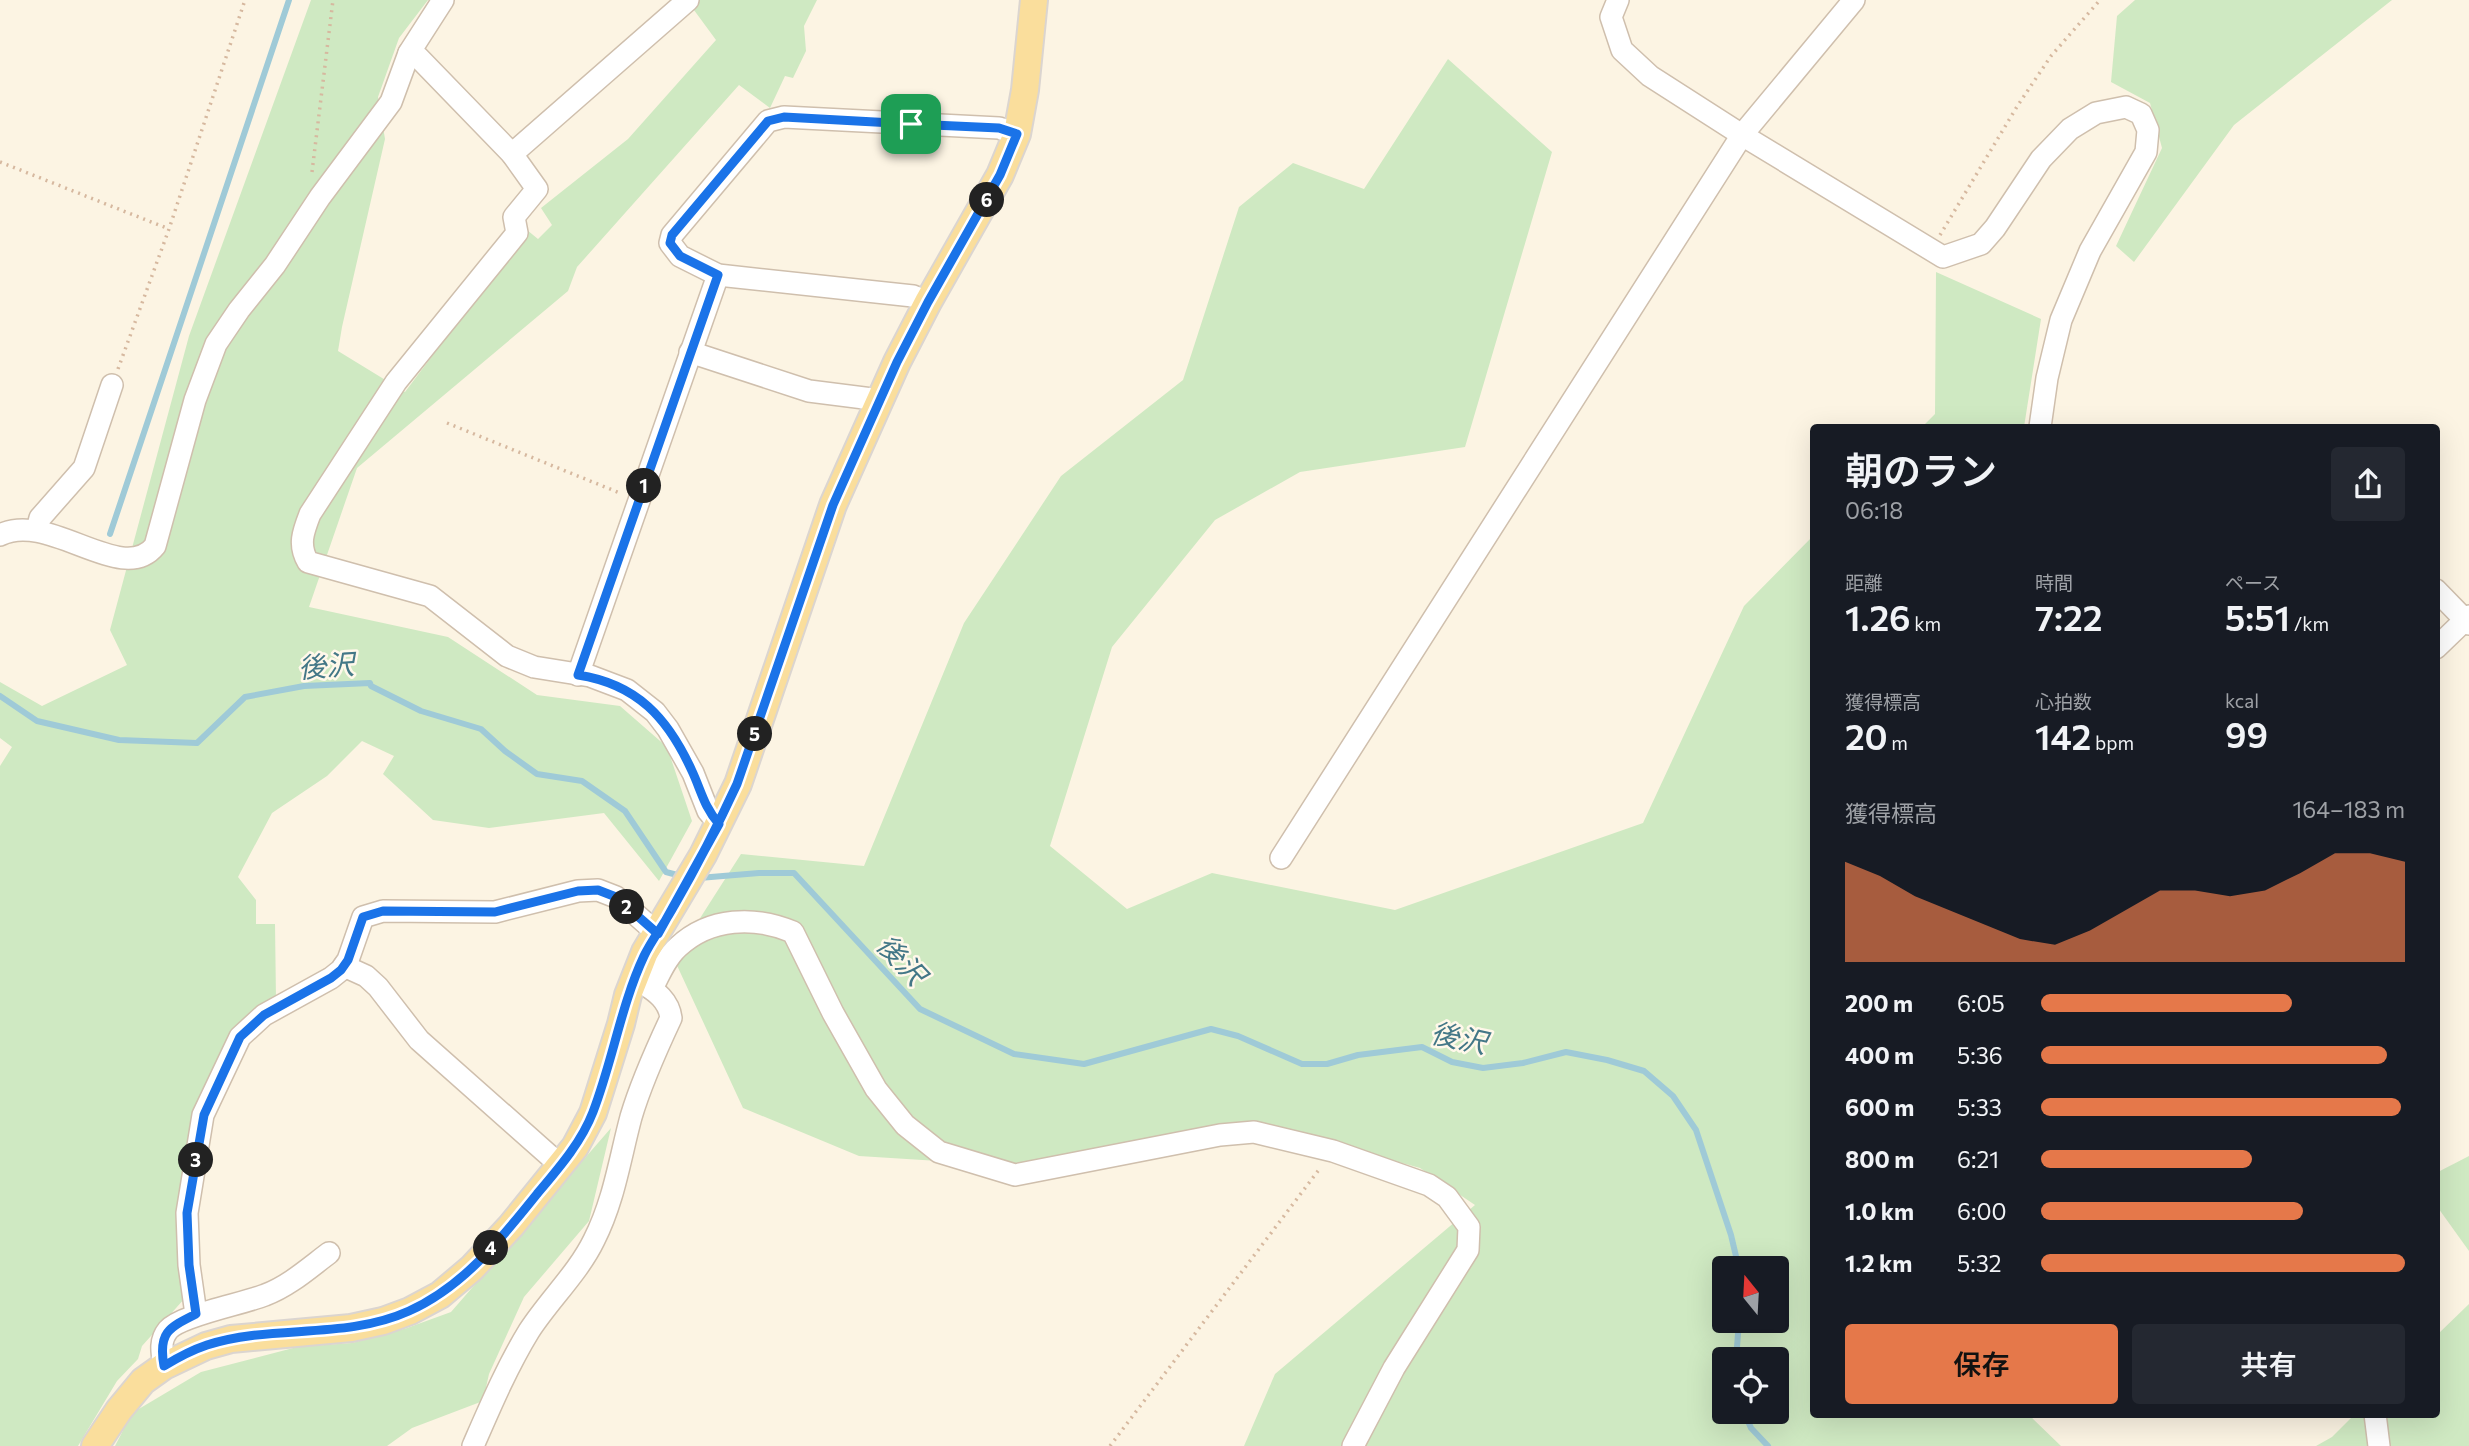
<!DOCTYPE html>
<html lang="ja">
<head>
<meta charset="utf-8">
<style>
  :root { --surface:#171b24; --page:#242831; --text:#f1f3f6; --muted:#9ea1a6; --accent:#e5784a }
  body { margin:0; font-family:Commissioner,"Noto Sans JP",sans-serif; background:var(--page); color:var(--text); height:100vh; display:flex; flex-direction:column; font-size:26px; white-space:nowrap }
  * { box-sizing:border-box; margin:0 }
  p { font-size:23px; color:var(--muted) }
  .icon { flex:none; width:38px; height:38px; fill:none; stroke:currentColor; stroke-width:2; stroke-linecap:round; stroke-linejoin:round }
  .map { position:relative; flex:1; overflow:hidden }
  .panel { position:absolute; left:1810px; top:424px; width:630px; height:994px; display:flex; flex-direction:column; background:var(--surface); border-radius:7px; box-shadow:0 7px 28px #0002 }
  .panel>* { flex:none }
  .needle { width:46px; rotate:342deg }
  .tools { position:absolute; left:1712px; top:1256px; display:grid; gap:14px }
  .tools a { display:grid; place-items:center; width:77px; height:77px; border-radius:7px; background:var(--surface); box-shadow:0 7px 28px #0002; font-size:35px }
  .pin { position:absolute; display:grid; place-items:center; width:60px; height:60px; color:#fff; margin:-30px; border-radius:14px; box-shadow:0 4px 10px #0006 }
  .km { position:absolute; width:35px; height:35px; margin:-18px; border-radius:50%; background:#222; color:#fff; font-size:19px; line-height:35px; text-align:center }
  .round { display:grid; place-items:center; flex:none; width:74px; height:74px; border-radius:7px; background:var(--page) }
  .headline { display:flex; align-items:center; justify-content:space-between; height:119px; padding:0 35px }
  h1 { font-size:38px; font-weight:600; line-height:52px }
  .metrics { display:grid; grid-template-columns:repeat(3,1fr); gap:10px; height:119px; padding:7px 35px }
  .metrics div { display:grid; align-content:center }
  .metrics b { font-size:35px; font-weight:600 }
  .metrics small { font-size:19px; font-weight:400 }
  .metrics p { font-size:19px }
  .chart { height:196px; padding:14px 35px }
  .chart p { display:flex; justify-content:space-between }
  .chart svg { width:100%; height:126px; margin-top:7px; fill:var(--accent); opacity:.7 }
  .cta { display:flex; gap:14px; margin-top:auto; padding:14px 35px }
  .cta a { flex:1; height:80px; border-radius:7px; background:var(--accent); color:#111; font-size:28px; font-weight:600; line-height:80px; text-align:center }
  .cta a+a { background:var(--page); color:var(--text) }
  ul { padding:0 35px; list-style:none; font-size:23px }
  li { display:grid; grid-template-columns:112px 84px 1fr; align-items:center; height:52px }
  li i { height:18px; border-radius:9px; background:var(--accent) }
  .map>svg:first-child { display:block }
  .green { fill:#cfe9c2; fill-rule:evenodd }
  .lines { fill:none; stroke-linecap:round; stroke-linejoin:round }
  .stream { stroke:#9fcad7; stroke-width:6 }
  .minor-casing { stroke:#cfbfad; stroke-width:24 }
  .major-casing { stroke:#dbd5d0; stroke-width:30 }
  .path { stroke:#d6b89f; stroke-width:3.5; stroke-dasharray:2 5; stroke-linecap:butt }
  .minor { stroke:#fff; stroke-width:21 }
  .major { stroke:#fade9c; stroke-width:26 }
  .route-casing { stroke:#fff; stroke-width:14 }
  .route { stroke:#1a73e8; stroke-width:9 }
  .labels { text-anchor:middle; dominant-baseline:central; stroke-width:5; stroke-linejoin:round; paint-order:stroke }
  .water-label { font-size:28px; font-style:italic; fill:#437787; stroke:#fff8ea }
</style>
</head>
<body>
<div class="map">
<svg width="2469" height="1446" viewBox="0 0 2469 1446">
  <rect width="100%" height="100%" fill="#fcf4e3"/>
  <g class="green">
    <polygon points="311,0 428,0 399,38 378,97 385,139 342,327 338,351 405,392 527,230 538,239 552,225 541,208 628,139 716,40 691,6 699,0 817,0 804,26 806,51 793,78 785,76 770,108 739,85 577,267 568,291 357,468 309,607 448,637 537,695 620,706 667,747 692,821 659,881 604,813 489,828 433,820 383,774 394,756 362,741 327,776 272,813 238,877 256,900 256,924 275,924 276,1000 249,1015 236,1030 216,1061 199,1103 185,1298 142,1346 138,1359 117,1381 78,1446 0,1446 0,766 12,747 0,738 0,682 42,706 127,665 110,630 189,336"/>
    <polygon points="2135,0 2392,0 2234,125 2134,262 2116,246 2162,148 2150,103 2111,82 2117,16"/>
    <path d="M1448 59 1552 152 1465 447 1300 472 1215 520 1112 647 1050 846 1127 909 1212 873 1395 910 1643 823 1744 606 1813 536V1414H2028L2061 1446H1244L1275 1374 1475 1205 1420 1168 1258 1123 1185 1131 1018 1166 859 1156 743 1108 674 959 741 854 864 866 964 623 1061 476 1183 380 1239 207 1293 163 1364 189ZM1724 1269H1776V1321H1724ZM1724 1360H1776V1412H1724Z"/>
    <polygon points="1936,272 2041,319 2024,427 1922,427 1935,414"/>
    <polygon points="611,1128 589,1221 524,1297 489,1374 483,1401 412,1428 387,1446 115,1446 132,1413 201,1372 297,1347 352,1343 407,1328 451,1312"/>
    <polygon points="2469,1156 2469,1251 2436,1205 2436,1173"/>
    <polygon points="2469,1304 2469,1446 2316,1446 2332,1437 2355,1414 2436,1414 2436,1336"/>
  </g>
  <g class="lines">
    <g class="stream">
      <polyline points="110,534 289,0"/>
      <polyline points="0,696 37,721 119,740 197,743 245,697 304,686 370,683 371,686 421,711 481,729 505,751 537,774 582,781 625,811 666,872 681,876"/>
      <polyline points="699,878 759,873 794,873 920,1009 1014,1054 1084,1064 1211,1029 1238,1036 1302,1064 1327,1064 1358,1055 1422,1047 1452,1062 1483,1068 1523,1063 1566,1052 1607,1060 1644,1071 1673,1096 1696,1130 1731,1235 1739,1269"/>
      <polyline points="1736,1360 1739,1321"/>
      <polyline points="1744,1412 1751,1428 1768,1446"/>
    </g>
    <g class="minor-casing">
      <g id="minor">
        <polyline points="1618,0 1611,17 1622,50 1650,76 1742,135 1943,257 1981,244 1995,228 2041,159 2070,129 2096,113 2126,107 2141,114 2148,130 2146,152 2090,251 2061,320 2047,378 2040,427"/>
        <path d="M409 53 418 57 512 154 537 189 514 217 517 233 396 382 310 514C303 532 298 545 308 562L430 596 507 656 534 667 590 676 627 690 655 712 668 729 693 773 708 811 719 824"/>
        <polyline points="512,154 688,0"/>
        <polyline points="928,302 913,296 718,275 680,256 670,243 672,235 768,121 784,117 999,128 1017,134"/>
        <polyline points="690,352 809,391 880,400"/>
        <polyline points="37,530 40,518 84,468 112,385"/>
        <path d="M0 535C49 510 122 587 155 546L195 400 216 344 239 310 275 265 320 197 391 102 409 53 443 0"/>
        <polyline points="2436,590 2469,624"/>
        <polyline points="2436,648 2469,616"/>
        <polyline points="578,675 718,275"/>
        <polyline points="1281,858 1742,135 1854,0"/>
        <polyline points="344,966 366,976 378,987 419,1040 560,1165"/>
        <path d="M652 989C659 975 666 958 678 947 710 917 755 916 793 932L833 1013 876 1089 905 1125 939 1152 1015 1175 1220 1135 1254 1132 1333 1151 1429 1185 1447 1197 1469 1227 1468 1250 1394 1368 1353 1446"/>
        <polyline points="196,1314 189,1265 187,1213 203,1115 240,1037 264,1015 331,978 341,970 348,960 363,917 383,911 495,912 578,891 598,890 616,897 658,934"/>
        <path d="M164 1366C162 1353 159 1341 168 1330 181 1315 243 1304 265 1295 289 1286 309 1268 329 1253"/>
        <polyline points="2375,1414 2379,1446"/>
        <path d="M473 1446C490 1407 507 1367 529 1331 549 1300 578 1273 594 1240 614 1201 620 1158 631 1117 641 1083 656 1050 671 1018 669 1001 656 991 642 983"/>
      </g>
    </g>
    <g class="major-casing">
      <polyline id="major" points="95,1446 119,1410 143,1381 164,1366 206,1346 231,1339 351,1328 383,1321 410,1311 440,1295 472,1268 511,1226 575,1147 593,1113 621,1024 628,995 645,952 703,855 738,784 833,505 897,362 928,302 1000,175 1017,134 1025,90 1034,0"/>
    </g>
    <g class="path">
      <polyline points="0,162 169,229"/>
      <polyline points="312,172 333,0"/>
      <polyline points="1940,235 2018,105 2051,56 2100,0"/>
      <polyline points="118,369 169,229 245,0"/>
      <polyline points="447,423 620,493"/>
      <polyline points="1110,1446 1321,1167"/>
    </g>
    <use href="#minor" class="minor"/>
    <use href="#major" class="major"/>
  </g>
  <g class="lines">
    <g class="route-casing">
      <path id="route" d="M911 124 784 117 768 121 672 235 670 243 680 256 718 275 578 675C637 684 668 718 692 771 701 790 704 807 719 824L658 934 616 897 598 890 578 891 495 912 383 911 363 917 348 960 341 970 331 978 264 1015 240 1037 204 1115 187 1213 189 1265 196 1314C168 1328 158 1333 164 1366 177 1358 192 1350 207 1345 272 1324 345 1340 409 1311 463 1287 501 1239 537 1194 558 1169 581 1143 593 1112 613 1060 621 1005 644 956 652 939 665 923 674 906 697 866 718 825 737 784L833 505 897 362 928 302 1000 175 1017 134 999 128 911 124"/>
    </g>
    <use href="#route" class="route"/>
  </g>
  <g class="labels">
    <g class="water-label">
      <text transform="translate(326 665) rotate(-4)">後沢</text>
      <text transform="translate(902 959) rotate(47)">後沢</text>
      <text transform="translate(1459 1037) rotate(12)">後沢</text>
    </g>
  </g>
</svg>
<div class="tools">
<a><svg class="needle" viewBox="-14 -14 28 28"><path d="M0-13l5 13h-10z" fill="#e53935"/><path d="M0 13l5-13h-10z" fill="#9ea1a6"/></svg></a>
<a><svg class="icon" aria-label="locate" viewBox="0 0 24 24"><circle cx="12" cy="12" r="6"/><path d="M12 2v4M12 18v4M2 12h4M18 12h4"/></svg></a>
</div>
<div class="pin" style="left:911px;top:124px;background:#1e9e55"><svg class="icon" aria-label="arrive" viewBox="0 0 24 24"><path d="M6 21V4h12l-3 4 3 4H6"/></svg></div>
<b class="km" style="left:644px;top:486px">1</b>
<b class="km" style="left:627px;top:907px">2</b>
<b class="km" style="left:196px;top:1160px">3</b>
<b class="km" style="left:491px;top:1248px">4</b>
<b class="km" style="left:755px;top:734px">5</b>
<b class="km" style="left:987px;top:200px">6</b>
<section class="panel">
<div class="headline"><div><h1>朝のラン</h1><p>06:18</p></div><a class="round"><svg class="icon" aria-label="share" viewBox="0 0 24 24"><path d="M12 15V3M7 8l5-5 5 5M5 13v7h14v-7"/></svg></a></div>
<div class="metrics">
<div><p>距離</p><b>1.26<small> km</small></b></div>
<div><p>時間</p><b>7:22</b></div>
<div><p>ペース</p><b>5:51<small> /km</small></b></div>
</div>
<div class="metrics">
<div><p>獲得標高</p><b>20<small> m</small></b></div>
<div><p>心拍数</p><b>142<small> bpm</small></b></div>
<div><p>kcal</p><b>99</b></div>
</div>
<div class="chart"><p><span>獲得標高</span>164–183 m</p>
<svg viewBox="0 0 160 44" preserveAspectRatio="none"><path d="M0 44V9L10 14L20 21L30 26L40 31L50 36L60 38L70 33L80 26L90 19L100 19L110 21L120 19L130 13L140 6L150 6L160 9V44z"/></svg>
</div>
<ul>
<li><b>200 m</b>6:05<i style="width:69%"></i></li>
<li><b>400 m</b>5:36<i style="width:95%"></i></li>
<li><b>600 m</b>5:33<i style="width:99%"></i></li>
<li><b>800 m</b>6:21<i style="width:58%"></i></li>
<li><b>1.0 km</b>6:00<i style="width:72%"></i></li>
<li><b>1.2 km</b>5:32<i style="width:100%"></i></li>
</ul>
<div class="cta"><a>保存</a><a>共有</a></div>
</section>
</div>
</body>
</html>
